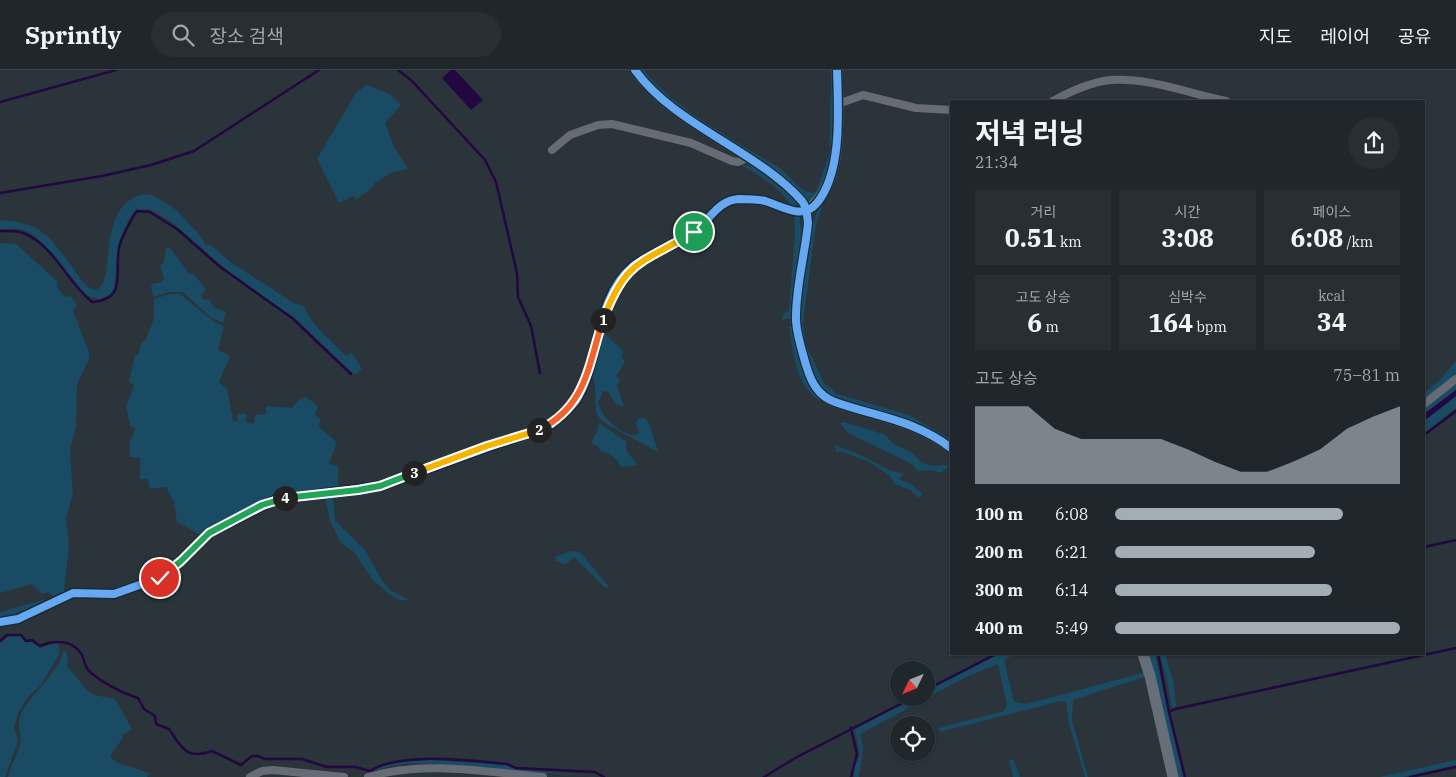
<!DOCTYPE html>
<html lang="ko">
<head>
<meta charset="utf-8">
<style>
  :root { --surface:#20272c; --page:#282f34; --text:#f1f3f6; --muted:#a2a5a9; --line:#3d4448; --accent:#a2adb4 }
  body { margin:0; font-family:"IBM Plex Serif","Noto Sans KR",serif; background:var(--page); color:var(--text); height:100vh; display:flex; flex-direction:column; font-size:19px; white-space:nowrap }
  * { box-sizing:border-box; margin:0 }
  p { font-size:16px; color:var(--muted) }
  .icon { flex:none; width:28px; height:28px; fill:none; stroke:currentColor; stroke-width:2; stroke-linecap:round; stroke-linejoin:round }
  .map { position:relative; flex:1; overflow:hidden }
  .side { position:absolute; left:950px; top:30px; width:475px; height:555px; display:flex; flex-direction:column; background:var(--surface); border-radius:0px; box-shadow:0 1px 4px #0004,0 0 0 1px var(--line) }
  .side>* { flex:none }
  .needle { width:32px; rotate:227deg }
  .controls { position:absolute; left:890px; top:591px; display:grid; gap:10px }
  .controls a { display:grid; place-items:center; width:45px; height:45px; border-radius:50%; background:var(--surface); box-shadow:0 1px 4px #0004,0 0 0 1px var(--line); font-size:25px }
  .pin { position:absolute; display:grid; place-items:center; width:42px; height:42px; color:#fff; margin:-21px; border:2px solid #fff; border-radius:50%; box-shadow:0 1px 5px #0007 }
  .km { position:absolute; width:25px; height:25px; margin:-12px; border-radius:50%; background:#222; color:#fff; font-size:14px; line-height:25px; text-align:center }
  .round { display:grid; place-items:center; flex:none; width:52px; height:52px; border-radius:26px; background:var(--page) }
  .headline { display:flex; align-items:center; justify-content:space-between; height:85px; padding:0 25px }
  h1 { font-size:28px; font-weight:700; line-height:38px }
  .metrics { display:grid; grid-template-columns:repeat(3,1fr); gap:8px; height:85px; padding:5px 25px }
  .metrics div { display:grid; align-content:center; border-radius:0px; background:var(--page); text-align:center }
  .metrics b { font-size:25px; font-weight:700 }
  .metrics small { font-size:14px; font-weight:400 }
  .metrics p { font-size:14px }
  .chart { height:140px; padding:10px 25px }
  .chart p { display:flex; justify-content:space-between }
  .chart svg { width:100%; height:90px; margin-top:5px; fill:var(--accent); opacity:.7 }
  ul { padding:0 25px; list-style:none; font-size:16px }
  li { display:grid; grid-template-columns:80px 60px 1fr; align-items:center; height:38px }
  li i { height:12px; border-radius:6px; background:var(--accent) }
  header { display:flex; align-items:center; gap:30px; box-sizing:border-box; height:70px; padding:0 25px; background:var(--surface); border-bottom:1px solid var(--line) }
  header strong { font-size:24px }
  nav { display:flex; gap:28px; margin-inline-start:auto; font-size:18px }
  .search { width:350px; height:45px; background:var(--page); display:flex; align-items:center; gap:12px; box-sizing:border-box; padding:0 18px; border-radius:28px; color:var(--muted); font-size:19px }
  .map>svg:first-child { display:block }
  .green { fill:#194c64 }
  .water { fill:#220740 }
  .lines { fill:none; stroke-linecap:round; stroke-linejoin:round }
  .stream { stroke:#220740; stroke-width:2.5 }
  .street { stroke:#666b75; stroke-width:8 }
  .secondary { stroke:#666e78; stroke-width:11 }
  .cycleway-casing { stroke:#1a2c36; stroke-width:11 }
  .cycleway { stroke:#66a8f1; stroke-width:8 }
  .split-1-casing { stroke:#fff; stroke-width:10 }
  .split-2-casing { stroke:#fff; stroke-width:10 }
  .split-3-casing { stroke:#fff; stroke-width:10 }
  .split-4-casing { stroke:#fff; stroke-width:10 }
  .split-5-casing { stroke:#fff; stroke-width:10 }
  .split-1 { stroke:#f5b400; stroke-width:6 }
  .split-2 { stroke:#f0652b; stroke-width:6 }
  .split-3 { stroke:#f5b400; stroke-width:6 }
  .split-4 { stroke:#22a559; stroke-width:6 }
  .split-5 { stroke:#22a559; stroke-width:6 }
</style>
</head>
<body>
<header>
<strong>Sprintly</strong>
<div class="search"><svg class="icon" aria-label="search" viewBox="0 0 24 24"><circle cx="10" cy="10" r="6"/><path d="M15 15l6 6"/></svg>장소 검색</div>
<nav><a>지도</a><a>레이어</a><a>공유</a></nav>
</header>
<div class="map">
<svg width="1456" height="707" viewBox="0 0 1456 707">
  <rect width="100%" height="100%" fill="#2a343a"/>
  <g class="green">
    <path d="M639 0H644C672 38 740 73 781 99 790 106 802 124 814 123L817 119 830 82 832 88 819 125 809 132 660 24Z"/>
    <polygon points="831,0 834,0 834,65 830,81"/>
    <polygon points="367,15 390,24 401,35 385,53 394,77 408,99 393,102 374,113 374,116 357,129 353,126 339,133 317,89 356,23"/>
    <path d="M739 94 754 97 794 129 798 137 794 140C783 120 759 104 739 94Z"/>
    <path d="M144 124 152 125 174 138 197 162 206 175H211L229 191 294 233 304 236C311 256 332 271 346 286L352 283 362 299 354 305 295 248 237 209 172 152 149 139 135 140 128 150 119 172 114 218 111 224 100 229C68 228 54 167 20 159 13 158 6 159 0 159V150C45 153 50 168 76 202 81 210 85 216 95 220 119 213 93 136 144 124Z"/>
    <polygon points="820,131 823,133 815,160 803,253 806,275 824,313 837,324 909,345 947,367 951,370 951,374 836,329 815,312 799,247 812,159"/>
    <polygon points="799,143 802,165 792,244 790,248 782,250 783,244 789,241 795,162 794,144"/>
    <path d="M0 173 16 174 58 212 57 217 65 227 70 226 77 235 73 241 89 282V289L77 314 76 356 70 381 73 424 66 448 69 476 64 522C43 533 24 547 0 548V542L54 527 49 522 42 524 32 514 0 523Z"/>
    <polygon points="166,178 170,178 189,204 193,204 206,219 201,225 202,229 210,230 213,237 226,242 223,253 209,246 183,222 169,222 153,227 151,214 162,212 164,208 160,196 164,192"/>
    <polygon points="170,224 180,224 208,247 224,257 218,280 230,286 219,312 227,319 233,351 237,351 238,344 247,344 246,352 254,354 255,345 266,344 266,336 292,338 298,331 306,327 318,336 315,344 321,350 318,356 337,372 329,393 338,397 339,421 279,426 202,466 177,452 174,432 166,417 150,419 148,409 140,409 140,388 130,387 130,371 136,358 130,356 126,336 134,316 129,311 135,285 139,284 141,273 145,271 154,249 154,229"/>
    <path d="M789 256H793L820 331C796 316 793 283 789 256Z"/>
    <path d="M604 263 623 281 622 287 625 292 616 306 620 311 617 316 624 336 617 335 608 322 603 321 598 333C603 348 616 360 631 365L639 364 636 352 639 348H645L649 353 658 382 608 355 600 349 596 342 595 315 591 302Z"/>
    <polygon points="1456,291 1456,305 1424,331 1424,323 1440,310"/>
    <polygon points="1456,314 1456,320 1424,344 1424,338"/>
    <polygon points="1456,326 1456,338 1424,363 1424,351"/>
    <polygon points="844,352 886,365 892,373 912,383 922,393 933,396 949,395 941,403 931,400 918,401 912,394 848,363 840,353"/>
    <path d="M599 353 627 372C623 383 633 386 637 395L621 397C619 388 607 383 600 381L598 376 591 373 598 359Z"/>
    <polygon points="835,375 863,386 889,400 904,404 899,409 912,415 922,423 919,428 910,420 895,414 889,405 869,392 841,381 836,382"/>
    <polygon points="325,426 333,428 335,451 364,479 383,512 391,521 409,530 400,530 389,524 373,510 354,482 341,473 330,451"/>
    <polygon points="570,481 580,482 609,517 606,518 574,487 565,495 556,490 556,487"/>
    <polygon points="14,566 21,566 25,572 32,572 40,578 58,572 60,583 40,616 27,628 19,641 14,657 18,671 5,707 0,707 0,573 8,567"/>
    <path d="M64 579 68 587 67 596 87 620 94 625 115 629 132 659 124 664C121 673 114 678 110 687 120 697 136 696 149 704L147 707H8C10 695 18 686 20 674 23 661 14 656 23 640 33 623 61 599 64 579Z"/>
    <path d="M999 584H1014L1004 590 1014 632 1027 634 1146 602 1147 606 1073 630 1072 650 1088 707H1085L1069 654 1066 632 1061 631 940 662 939 658 1004 641 1007 635 998 594 966 607 860 664C866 679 861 691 859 707H854V697L860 685 855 659 915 628H926V621Z"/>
    <polygon points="1148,584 1155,584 1183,707 1176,707"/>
    <polygon points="1160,584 1165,584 1173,610 1176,637 1172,638 1167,610"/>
    <polygon points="417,689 506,695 516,699 600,707 412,693 390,696 372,701 381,696"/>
    <polygon points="1013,689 1020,707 1013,707 1009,690"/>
    <polygon points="1456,690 1456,695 1403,707 1380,707"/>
  </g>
  <g class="water">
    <polygon points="451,0 455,0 483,30 471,40 442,8"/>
    <polygon points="1456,320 1456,326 1424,351 1424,344"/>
  </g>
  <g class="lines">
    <g class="stream">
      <polyline points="398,0 412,11 485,90 496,112 517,203 518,227 531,256 540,303"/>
      <polyline points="0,32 116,0"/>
      <polyline points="0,123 102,106 151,95 194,81 319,0"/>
      <path d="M0 161C7 161 17 160 23 163 54 175 67 212 92 232 128 229 114 203 119 178 121 167 129 155 134 145L137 141 150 142 177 159 219 196 292 248 351 304"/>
      <polyline points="1424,365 1456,341"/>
      <polyline points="1424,477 1456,470"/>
      <path d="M0 571 7 565H21L26 571 32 570 40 576C53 570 73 569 82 585 85 591 84 597 90 602 105 615 120 622 138 628L144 639 155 646 156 654 169 659C182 678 186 690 212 681L241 695 252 686H258L265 689H302L327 697H355L370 701C402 681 470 691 507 694L516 698 595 702 604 707"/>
      <polyline points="1158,584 1169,642 1185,707"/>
      <polyline points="926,620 996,584"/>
      <polyline points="1169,642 1175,639 1456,578"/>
      <polyline points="764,707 797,687 912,628"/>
      <polyline points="851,707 857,684 851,658"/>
      <polyline points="1410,707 1456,697"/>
    </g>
    <g class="street">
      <path d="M1053 31C1071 21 1090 12 1111 10 1147 7 1191 24 1226 31"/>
      <polyline points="838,34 863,25 916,38 951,40"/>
      <polyline points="552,80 570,65 598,55 612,54 691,73 732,91 738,92 747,88"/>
      <polyline points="1424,334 1456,309"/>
      <path d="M0 552 18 549 73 523 114 524 159 508 181 491 209 463 275 430 380 416 550 355C560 347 570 339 577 328 599 292 595 242 623 208 641 186 669 179 693 163 705 154 714 135 729 130 759 123 780 143 807 140"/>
      <polyline points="250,707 262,701 273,700 344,707"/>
      <path d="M368 707C424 690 486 702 543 707"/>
    </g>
    <g class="secondary">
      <path d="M635 0C673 54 758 81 802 131 807 137 807 145 808 153 805 185 795 219 796 251 797 266 802 281 806 295 811 312 818 326 835 332 877 347 915 350 951 378"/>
      <path d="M807 140C845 116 838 40 837 0"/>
      <polyline points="1143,584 1150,606 1173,707"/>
    </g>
    <g class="cycleway-casing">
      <g id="cycleway">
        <path d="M635 0C673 54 758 81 802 131 807 137 807 145 808 153 805 185 795 219 796 251 797 266 802 281 806 295 811 312 818 326 835 332 877 347 915 350 951 378"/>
        <path d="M0 552 18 549 73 523 114 524 159 508 181 491 209 463 275 430 380 416 550 355C560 347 570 339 577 329 600 290 596 227 632 197 651 182 676 176 695 161 710 150 718 130 739 129 747 129 757 129 765 131 783 136 802 151 817 133 843 101 838 38 837 0"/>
      </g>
    </g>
    <use href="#cycleway" class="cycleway"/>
  </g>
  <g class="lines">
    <g class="split-1-casing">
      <path id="split-1" d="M603 250C626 188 642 194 694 162"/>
    </g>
    <g class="split-2-casing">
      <path id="split-2" d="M539 360C587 336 588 295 603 250"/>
    </g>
    <g class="split-3-casing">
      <polyline id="split-3" points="414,403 487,376 539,360"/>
    </g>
    <g class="split-4-casing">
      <polyline id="split-4" points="285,428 358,420 380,416 414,403"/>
    </g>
    <g class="split-5-casing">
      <polyline id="split-5" points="160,508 181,491 209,463 262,435 285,428"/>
    </g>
    <use href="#split-1" class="split-1"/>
    <use href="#split-2" class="split-2"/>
    <use href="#split-3" class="split-3"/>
    <use href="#split-4" class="split-4"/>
    <use href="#split-5" class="split-5"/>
  </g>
</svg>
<div class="controls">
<a><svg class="needle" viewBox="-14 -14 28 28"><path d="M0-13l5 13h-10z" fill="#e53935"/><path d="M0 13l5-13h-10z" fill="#a2a5a9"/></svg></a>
<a><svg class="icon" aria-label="locate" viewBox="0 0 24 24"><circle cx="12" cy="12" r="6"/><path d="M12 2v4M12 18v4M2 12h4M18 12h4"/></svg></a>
</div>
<div class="pin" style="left:694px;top:162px;background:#1e9e55"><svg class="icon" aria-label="arrive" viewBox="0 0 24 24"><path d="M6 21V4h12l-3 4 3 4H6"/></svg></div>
<div class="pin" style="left:160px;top:508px;background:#d93025"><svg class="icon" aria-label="check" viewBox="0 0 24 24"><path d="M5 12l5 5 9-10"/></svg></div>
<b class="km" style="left:603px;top:250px">1</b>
<b class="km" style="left:539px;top:360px">2</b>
<b class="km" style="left:414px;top:403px">3</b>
<b class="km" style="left:285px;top:428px">4</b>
<section class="side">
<div class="headline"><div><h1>저녁 러닝</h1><p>21:34</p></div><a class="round"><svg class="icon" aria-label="share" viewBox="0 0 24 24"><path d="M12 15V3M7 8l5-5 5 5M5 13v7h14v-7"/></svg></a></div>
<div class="metrics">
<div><p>거리</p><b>0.51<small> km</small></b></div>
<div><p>시간</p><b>3:08</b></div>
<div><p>페이스</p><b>6:08<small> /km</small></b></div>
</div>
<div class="metrics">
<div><p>고도 상승</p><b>6<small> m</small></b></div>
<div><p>심박수</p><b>164<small> bpm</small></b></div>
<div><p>kcal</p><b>34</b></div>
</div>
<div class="chart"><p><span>고도 상승</span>75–81 m</p>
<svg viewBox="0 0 160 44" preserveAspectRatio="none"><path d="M0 44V6L10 6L20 6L30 17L40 22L50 22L60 22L70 22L80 27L90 33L100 38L110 38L120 33L130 27L140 17L150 11L160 6V44z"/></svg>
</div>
<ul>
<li><b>100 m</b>6:08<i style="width:80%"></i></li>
<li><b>200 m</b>6:21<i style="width:70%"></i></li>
<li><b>300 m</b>6:14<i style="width:76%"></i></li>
<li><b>400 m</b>5:49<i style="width:100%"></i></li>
</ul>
</section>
</div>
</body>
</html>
